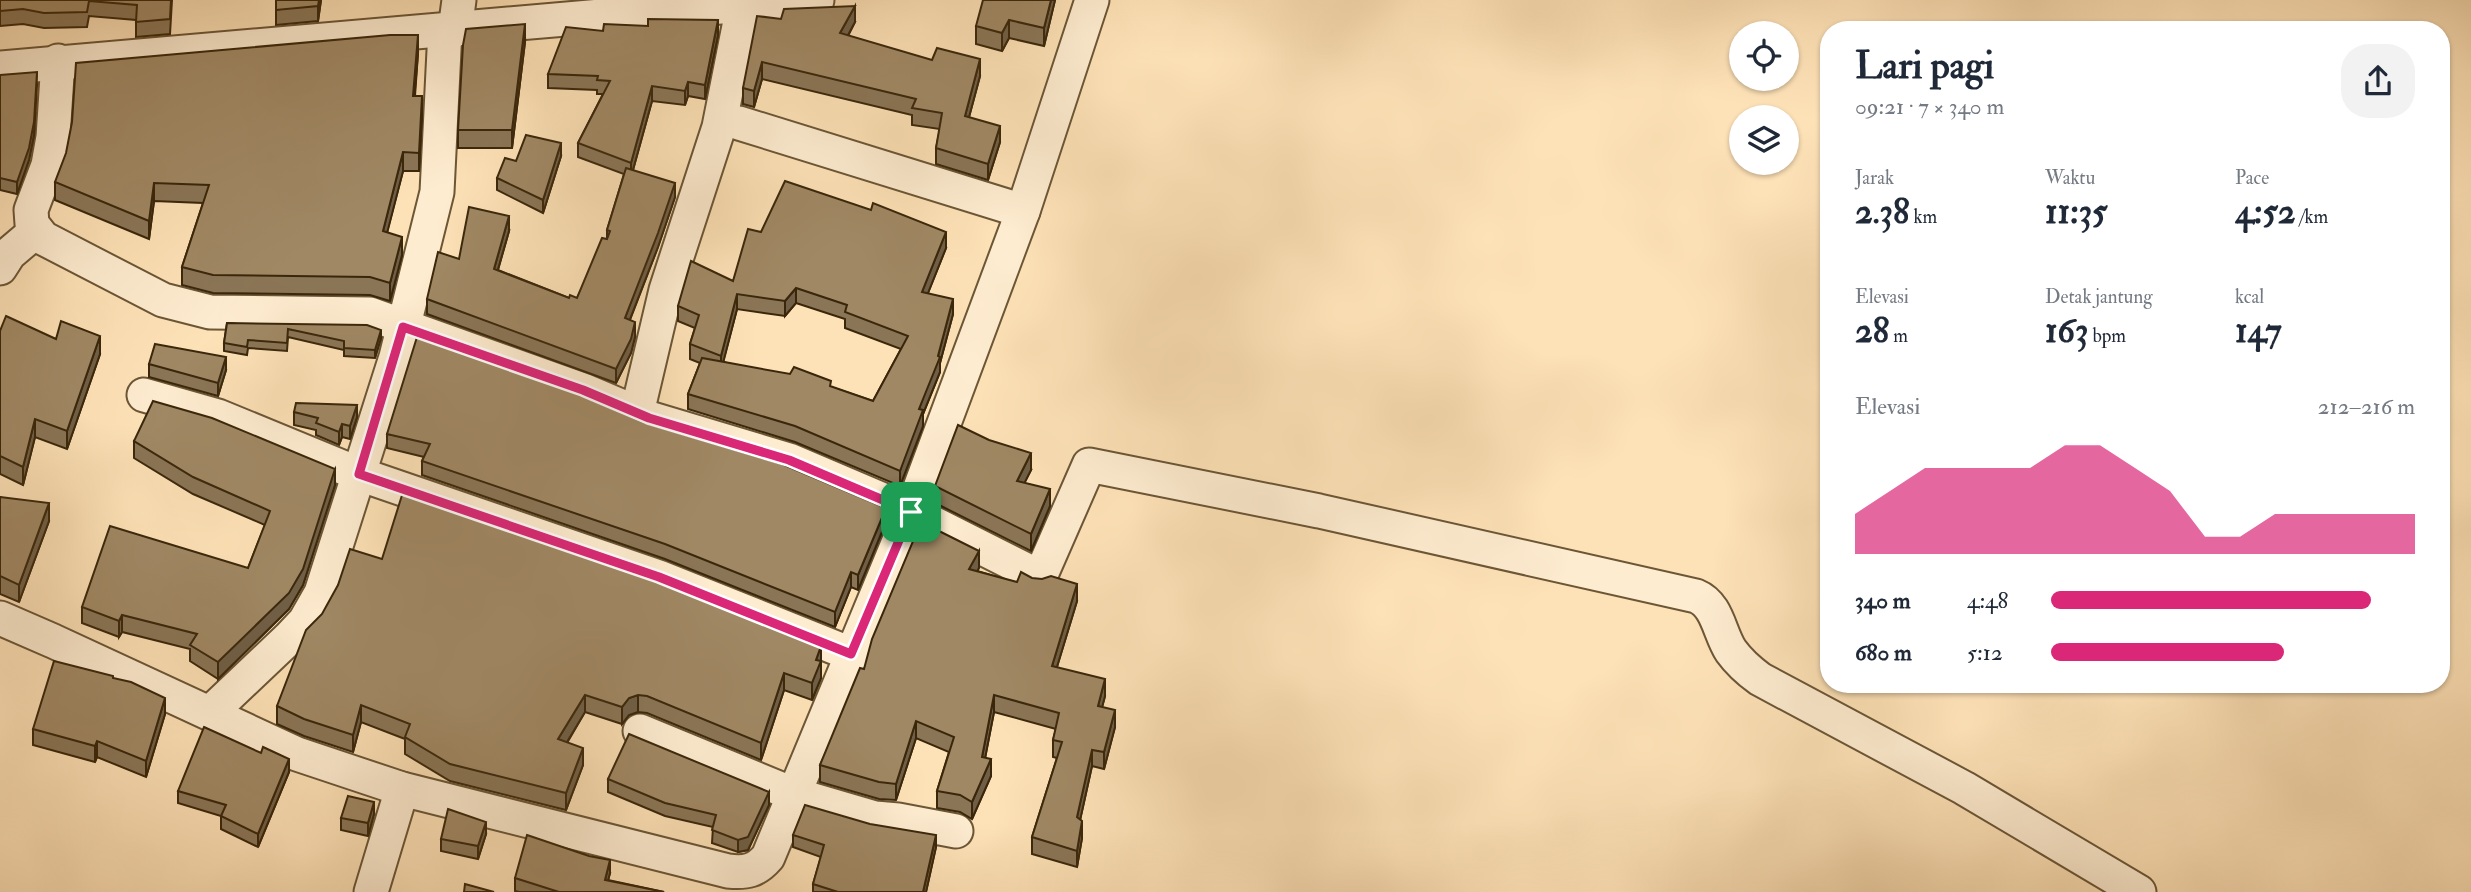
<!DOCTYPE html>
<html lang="id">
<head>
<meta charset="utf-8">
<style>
  :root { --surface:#fff; --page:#f2f2f3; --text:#1f2937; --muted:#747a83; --accent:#db2777 }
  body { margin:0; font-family:"IM FELL Double Pica",serif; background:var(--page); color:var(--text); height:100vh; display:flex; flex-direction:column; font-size:26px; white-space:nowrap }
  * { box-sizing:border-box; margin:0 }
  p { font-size:23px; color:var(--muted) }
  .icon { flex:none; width:38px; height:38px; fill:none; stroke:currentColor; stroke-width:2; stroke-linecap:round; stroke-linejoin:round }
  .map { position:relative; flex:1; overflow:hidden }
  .sheet { position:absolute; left:1820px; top:21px; width:630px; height:672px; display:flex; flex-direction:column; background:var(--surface); border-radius:28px; box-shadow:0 2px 5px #0004 }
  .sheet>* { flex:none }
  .tools { position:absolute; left:1729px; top:21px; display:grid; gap:14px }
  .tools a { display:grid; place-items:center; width:70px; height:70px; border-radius:50%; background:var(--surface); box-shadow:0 2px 5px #0004; font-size:35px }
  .pin { position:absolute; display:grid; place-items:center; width:60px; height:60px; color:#fff; margin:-30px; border-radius:14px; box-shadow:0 4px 10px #0006 }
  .round { display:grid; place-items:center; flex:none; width:74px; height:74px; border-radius:28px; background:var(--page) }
  .summary { display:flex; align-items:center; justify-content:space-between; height:119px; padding:0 35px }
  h1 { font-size:38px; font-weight:700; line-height:52px }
  .stats { display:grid; grid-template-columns:repeat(3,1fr); gap:10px; height:119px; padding:7px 35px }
  .stats div { display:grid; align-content:center }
  .stats b { font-size:35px; font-weight:700 }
  .stats small { font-size:19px; font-weight:400 }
  .stats p { font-size:19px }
  .chart { height:196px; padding:14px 35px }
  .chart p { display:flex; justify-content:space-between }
  .chart svg { width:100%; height:126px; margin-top:7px; fill:var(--accent); opacity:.7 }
  ul { padding:0 35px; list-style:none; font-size:23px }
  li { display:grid; grid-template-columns:112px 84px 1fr; align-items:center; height:52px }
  li i { height:18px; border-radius:9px; background:var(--accent) }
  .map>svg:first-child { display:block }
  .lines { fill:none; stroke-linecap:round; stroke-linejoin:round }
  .street-casing { stroke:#6b5636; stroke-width:37 }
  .street { stroke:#feecd0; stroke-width:33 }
  .wall { fill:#8a7556; stroke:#3a270b; stroke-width:2; fill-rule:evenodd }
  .shaded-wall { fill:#705f46; stroke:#3a270b; stroke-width:2 }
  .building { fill:#a08864; stroke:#3a270b; stroke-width:2 }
  .route-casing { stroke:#fff; stroke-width:14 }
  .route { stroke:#db2777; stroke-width:9 }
</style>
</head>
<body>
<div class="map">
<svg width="2471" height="892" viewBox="0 0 2471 892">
  <rect width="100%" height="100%" fill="#fee2b7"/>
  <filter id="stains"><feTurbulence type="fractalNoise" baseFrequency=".00286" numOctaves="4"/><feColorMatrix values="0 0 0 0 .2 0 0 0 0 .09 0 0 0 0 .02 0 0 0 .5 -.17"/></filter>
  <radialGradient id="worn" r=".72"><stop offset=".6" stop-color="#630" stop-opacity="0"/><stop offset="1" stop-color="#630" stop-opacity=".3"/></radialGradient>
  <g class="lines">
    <g class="street-casing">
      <g id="street">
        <polyline points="455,30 459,0"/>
        <path d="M58 61 53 137 48 165 31 210 32 224 43 238 163 300 210 312 370 314 583 390 649 418 789 460 911 512 1040 577 1089 465 1319 511 1696 596C1718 605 1719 633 1731 651 1739 662 1749 671 1760 679L1964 788 2139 892"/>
        <polyline points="0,68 624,14 817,0"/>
        <polyline points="739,123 1023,211"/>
        <polyline points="0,268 9,254 36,231"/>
        <polyline points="144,395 218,416 359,474 659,577 851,654"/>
        <polyline points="637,413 666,290 719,127 743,6"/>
        <path d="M0 618 53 641 297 754 402 789 728 871C746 873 756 871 768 857L911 512 1023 211 1092 0"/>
        <polyline points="210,713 289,638 305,621 321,593 396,357 437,192 445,30"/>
        <polyline points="640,731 793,794 875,818 898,820 956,831"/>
        <polyline points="371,892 402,789"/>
      </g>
    </g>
    <use href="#street" class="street"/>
  </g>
  <g class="wall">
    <polygon points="0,0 172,0 170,34 136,37 136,20 89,16 87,27 44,28 23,24 0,26"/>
    <polygon points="321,0 318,21 276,25 276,10"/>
    <polygon points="1055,0 1044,46 1009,38 1002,51 976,44 976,26"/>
    <polygon points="781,19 855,22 848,36 980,76 969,117 1000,142 988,180 936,164 936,148 940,129 912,125 912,115 762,79 754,107 743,104 743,88"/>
    <polygon points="603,31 718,35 705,99 688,96 685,105 652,101 633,170 675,197 658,247 630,320 635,337 631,353 616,383 427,314 427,299 459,259 509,231 498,270 569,298 577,298 607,239 607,230 624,174 578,157 578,143 603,94 597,94 597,90 548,88 548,74"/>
    <polygon points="525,42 512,148 458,148 458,130"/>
    <polygon points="418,53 415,96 422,114 419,171 403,171 387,232 402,255 390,301 370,295 213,293 182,285 182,267 203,203 154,201 149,239 55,200 55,182"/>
    <polygon points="0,75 37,84 34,135 29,160 17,194 0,190"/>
    <polygon points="561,156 543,213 497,190 497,178 516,161"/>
    <path d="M761 232 946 248 928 293 953 314 940 363V372L923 414V426L900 486 795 442 688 409V394L700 363 690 359V344L695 328 678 321V306L733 281ZM796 303 845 319V328L901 349 873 401 831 387 723 362 737 309 785 316Z"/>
    <polygon points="227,323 381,338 375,358 344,356 344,350 288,337 287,351 248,348 247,355 224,351 224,343"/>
    <polygon points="0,331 56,339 100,354 67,449 35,437 23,485 0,474"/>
    <polygon points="149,364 226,370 218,396 149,377"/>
    <polygon points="294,412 357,417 350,439 342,437 339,445 316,435 316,430 294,425"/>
    <polygon points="387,434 886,522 858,590 851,587 835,627 665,559 422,475 422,461 424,457 387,448"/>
    <polygon points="134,441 335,485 303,585 289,609 218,679 190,661 190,649 122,632 119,637 82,623 82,607 248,568 265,525 193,494 134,458"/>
    <polygon points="1031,470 1024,483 1050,506 1031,551 935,503 935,486"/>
    <polygon points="0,497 49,521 19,602 0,594"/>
    <polygon points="382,559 821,646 821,678 812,700 784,690 761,760 647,713 638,712 629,715 622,724 585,712 567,743 583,765 566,810 450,781 405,754 405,739 361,722 353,752 304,736 277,724 277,706"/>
    <polygon points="979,568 977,571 1077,601 1057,667 1105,696 1102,707 1115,727 1104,769 1092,766 1080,820 1082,838 1077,867 1032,854 1032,837 1057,758 1053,757 1053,740 1056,729 994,712 985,758 991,776 972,819 960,812 937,808 937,791 949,752 916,738 896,800 879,799 820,782 820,765 864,669"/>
    <polygon points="113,678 165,714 146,777 97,757 95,762 33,745 33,729"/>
    <polygon points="261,753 289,772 258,847 221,829 221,816 178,803 178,791"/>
    <polygon points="608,779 769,805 748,850 738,852 712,843 713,827 665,816 608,792"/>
    <polygon points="374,814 368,836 341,830 341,818"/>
    <polygon points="486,834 478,859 441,851 441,839"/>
    <polygon points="793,835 936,847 926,892 813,892 813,884 821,857 793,847"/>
    <polygon points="610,873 608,880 664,892 519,892 515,891 515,878"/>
  </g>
  <g class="shaded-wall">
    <polygon points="319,0 321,0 318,21 318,6"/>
    <polygon points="1051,0 1055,0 1044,46 1044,28"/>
    <polygon points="855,6 855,22 840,50 840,33"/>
    <polygon points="718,20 718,35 705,99 705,85"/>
    <polygon points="1009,20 1009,38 1002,51 1002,33"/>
    <polygon points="525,24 525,42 512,148 512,130"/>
    <polygon points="418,35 418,53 413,114 413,96"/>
    <polygon points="980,59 980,76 965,132 965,116"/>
    <polygon points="762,62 762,79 754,107 754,91"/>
    <polygon points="37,72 34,135 29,160 17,194 17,182"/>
    <polygon points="688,82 688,96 685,105 685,91"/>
    <polygon points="652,86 652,101 631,177 631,163"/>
    <polygon points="422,96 422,114 419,171 419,153"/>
    <polygon points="1000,126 1000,142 988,180 988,164"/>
    <polygon points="561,143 561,156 543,213 543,200"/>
    <polygon points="403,152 403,171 383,249 383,231"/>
    <polygon points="154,183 154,201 149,239 149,221"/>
    <polygon points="675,183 675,197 658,247 625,332 625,318"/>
    <polygon points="509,216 509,231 494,283 494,269"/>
    <polygon points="946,232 946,248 922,308 922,292"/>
    <polygon points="402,237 402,255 390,301 390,283"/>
    <polygon points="796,288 796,303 785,316 785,301"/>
    <polygon points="737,294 737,309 721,371 721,356"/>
    <polygon points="953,299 953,314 940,363 940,372 923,414 923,426 900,486 900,471 919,409 938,356"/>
    <polygon points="635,322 635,337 631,353 616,383 616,369"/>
    <polygon points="381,330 381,338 375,358 375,350"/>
    <polygon points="100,336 100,354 67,449 67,431"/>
    <polygon points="226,357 226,370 218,396 218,383"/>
    <polygon points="357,405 357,417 350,439 350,426"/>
    <polygon points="35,419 35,437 23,485 23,467"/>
    <polygon points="342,424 342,437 339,445 339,432"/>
    <polygon points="1031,453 1031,470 1017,498 1017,481"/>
    <polygon points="335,469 335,485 303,585 289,609 218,679 218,662"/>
    <polygon points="1050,489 1050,506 1031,551 1031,534"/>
    <polygon points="49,503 49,521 19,602 19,585"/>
    <polygon points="886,508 886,522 858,590 858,575"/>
    <polygon points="979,551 979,568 969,585 969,569"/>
    <polygon points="851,572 851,587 835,627 835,612"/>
    <polygon points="1077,584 1077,601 1052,683 1052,666"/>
    <polygon points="122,615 122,632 119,637 119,621"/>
    <polygon points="821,646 821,678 812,700 812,683 816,660"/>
    <polygon points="784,673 784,690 761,760 761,743"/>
    <polygon points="1105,679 1105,696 1098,723 1098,706"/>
    <polygon points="585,695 585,712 558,757 558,739"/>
    <polygon points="638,695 638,712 629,715 622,724 622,707 629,698"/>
    <polygon points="994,695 994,712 982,774 982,757"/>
    <polygon points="165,698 165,714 146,777 146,761"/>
    <polygon points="361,705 361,722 353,752 353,735"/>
    <polygon points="1115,710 1115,727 1104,769 1104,752"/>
    <polygon points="916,721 916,738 896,800 896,784"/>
    <polygon points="97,741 97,757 95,762 95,746"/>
    <polygon points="583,748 583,765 566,810 566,793"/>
    <polygon points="1092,750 1092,766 1077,834 1077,817"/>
    <polygon points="289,759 289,772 258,847 258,834"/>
    <polygon points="991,759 991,776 972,819 972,802"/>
    <polygon points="769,792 769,805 748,850 738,852 738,840"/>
    <polygon points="374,802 374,814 368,836 368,823"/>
    <polygon points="1082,821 1082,838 1077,867 1077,851"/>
    <polygon points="486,822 486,834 478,859 478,846"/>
    <polygon points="936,835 936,847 926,892 923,892"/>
    <polygon points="610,860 610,873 605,892 605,880"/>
  </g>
  <g class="building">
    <polygon points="0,0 171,0 170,19 136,22 137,5 89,1 87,12 44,13 23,9 0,11"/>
    <polygon points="276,0 319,0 318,6 276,10"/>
    <polygon points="983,0 1051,0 1044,28 1009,20 1002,33 976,26"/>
    <polygon points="855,6 840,33 932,60 937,48 980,59 965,116 1000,126 988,164 936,148 942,113 912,108 916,99 762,62 754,91 743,88 757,16 781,19 784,9"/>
    <polygon points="648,19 718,20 705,85 688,82 685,91 652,86 631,163 578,143 610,81 597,80 598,76 548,74 566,27 603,31 604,24 648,26"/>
    <polygon points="525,24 512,130 458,130 463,45 466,29"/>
    <polygon points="390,35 418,35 413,96 422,96 419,153 403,152 383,231 402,237 390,283 370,277 213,275 182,267 209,185 154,183 149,221 55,182 66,153 72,122 76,63"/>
    <polygon points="37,72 34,122 29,148 17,182 0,178 0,75"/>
    <polygon points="526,135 561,143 543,200 497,178 505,158 516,161"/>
    <polygon points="626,168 675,183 658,233 625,318 635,322 631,339 616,369 427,299 438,252 459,259 469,207 509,216 494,269 569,298 570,295 577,298 602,238 607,239 610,231 607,230"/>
    <polygon points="785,181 871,210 873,203 946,232 922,292 953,299 938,356 940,357 919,409 923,410 900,471 795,426 688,394 702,358 790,374 794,367 831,381 830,386 873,401 908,336 845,312 847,305 796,288 785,301 737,294 721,356 690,344 699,315 678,306 691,261 733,281 748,229 761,232"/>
    <polygon points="6,316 56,339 61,321 100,336 67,431 35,419 23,467 0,456 0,331"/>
    <polygon points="227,323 367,325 381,330 375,350 344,348 344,341 288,329 287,343 248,340 247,347 224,343"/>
    <polygon points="417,337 576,393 643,422 782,464 886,508 858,575 851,572 835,612 665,544 422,461 430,444 387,434"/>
    <polygon points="155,344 226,357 218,383 149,364"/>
    <polygon points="153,401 212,418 335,469 303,569 289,593 218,662 190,645 197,634 122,615 119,621 82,607 110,526 248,568 270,511 193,477 134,441"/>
    <polygon points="296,403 357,405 350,426 342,424 339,432 316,423 318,418 294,412"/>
    <polygon points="958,425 989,440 1031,453 1017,481 1050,489 1031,534 935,486"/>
    <polygon points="403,492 652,578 821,646 816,660 821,661 812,683 784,673 761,743 647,696 638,695 629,698 622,707 585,695 558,739 583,748 566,793 450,764 405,737 410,724 361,705 353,735 304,719 277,706 306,630 322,614 338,585 350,549 382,559"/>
    <polygon points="0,497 49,503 19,585 0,576"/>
    <polygon points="921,522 979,551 969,569 1017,582 1021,572 1032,578 1042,579 1051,576 1077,584 1052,666 1105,679 1098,706 1115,710 1104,752 1092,750 1077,817 1082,821 1077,851 1032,837 1062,742 1053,740 1059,713 994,695 982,757 991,759 972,802 960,795 937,791 954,737 916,721 896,784 879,782 820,765 860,668 864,669 872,639"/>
    <polygon points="54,661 113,676 113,678 131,682 165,698 146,761 97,741 95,746 33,729"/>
    <polygon points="204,727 261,753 263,747 289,759 258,834 221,816 226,805 178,791"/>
    <polygon points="629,734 769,792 748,837 738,840 712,830 716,815 665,803 608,779"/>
    <polygon points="348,796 374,802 368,823 341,818"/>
    <polygon points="805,805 870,824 936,835 923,892 838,892 813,884 824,845 793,835"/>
    <polygon points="448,809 486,822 478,846 441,839"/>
    <polygon points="527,835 589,856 610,860 605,880 664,892 559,892 515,878"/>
    <polygon points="465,884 494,892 464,892"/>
  </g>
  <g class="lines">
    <g class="route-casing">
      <polygon id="route" points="403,327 583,390 649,418 789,460 911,512 851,654 659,577 359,474"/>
    </g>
    <use href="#route" class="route"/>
  </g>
  <rect width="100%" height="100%" filter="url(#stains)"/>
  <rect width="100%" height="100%" fill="url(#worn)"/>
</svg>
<div class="tools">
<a><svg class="icon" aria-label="locate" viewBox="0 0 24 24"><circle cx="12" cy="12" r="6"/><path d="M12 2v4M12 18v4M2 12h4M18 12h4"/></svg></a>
<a><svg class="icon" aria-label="layers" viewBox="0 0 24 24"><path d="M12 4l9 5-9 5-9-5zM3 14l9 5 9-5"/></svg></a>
</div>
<div class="pin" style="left:911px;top:512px;background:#1e9e55"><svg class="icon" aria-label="arrive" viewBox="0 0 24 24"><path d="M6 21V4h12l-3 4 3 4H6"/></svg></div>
<section class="sheet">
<div class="summary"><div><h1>Lari pagi</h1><p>09:21 · 7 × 340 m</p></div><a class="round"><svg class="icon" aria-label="share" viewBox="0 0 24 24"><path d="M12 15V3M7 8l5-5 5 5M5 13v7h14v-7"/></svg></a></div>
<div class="stats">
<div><p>Jarak</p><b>2.38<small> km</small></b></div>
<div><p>Waktu</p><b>11:35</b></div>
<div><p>Pace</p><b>4:52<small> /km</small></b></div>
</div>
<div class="stats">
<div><p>Elevasi</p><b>28<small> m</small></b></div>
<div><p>Detak jantung</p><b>163<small> bpm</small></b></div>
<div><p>kcal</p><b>147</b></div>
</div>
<div class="chart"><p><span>Elevasi</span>212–216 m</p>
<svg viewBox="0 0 160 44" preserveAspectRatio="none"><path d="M0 44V30L10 22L20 14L30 14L40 14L50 14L60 6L70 6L80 14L90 22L100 38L110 38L120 30L130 30L140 30L150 30L160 30V44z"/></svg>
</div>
<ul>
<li><b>340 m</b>4:48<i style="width:88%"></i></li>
<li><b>680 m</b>5:12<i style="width:64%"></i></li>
</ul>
</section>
</div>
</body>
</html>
